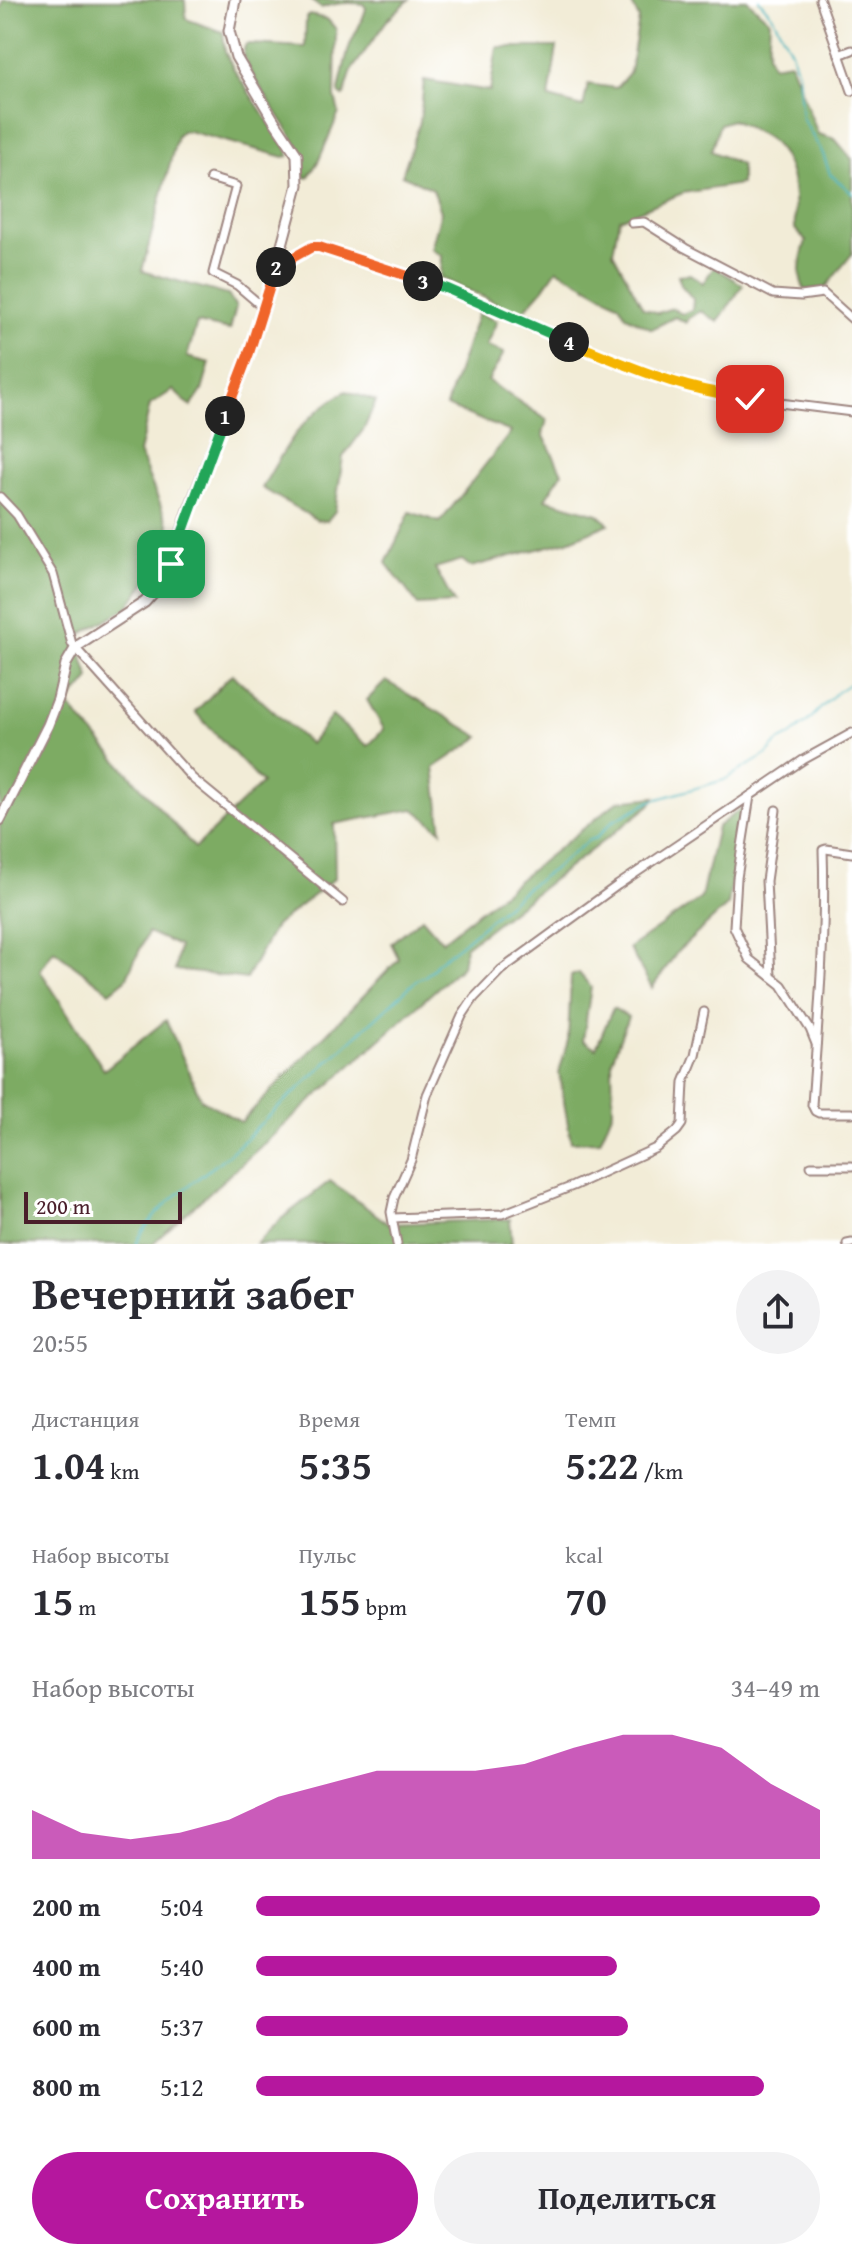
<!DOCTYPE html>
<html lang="ru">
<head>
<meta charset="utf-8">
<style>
  :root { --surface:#fff; --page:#f2f2f3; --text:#2b2b33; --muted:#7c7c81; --accent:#b5179e }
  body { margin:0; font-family:"Gentium Book Plus",serif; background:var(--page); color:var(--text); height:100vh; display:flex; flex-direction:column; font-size:30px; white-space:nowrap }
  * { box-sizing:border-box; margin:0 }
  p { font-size:26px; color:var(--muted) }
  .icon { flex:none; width:44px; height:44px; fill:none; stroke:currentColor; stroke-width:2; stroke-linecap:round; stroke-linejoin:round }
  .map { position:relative; height:1244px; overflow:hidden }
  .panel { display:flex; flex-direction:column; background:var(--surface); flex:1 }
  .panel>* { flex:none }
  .scale { position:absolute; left:24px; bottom:20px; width:158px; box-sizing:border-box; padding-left:8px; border:4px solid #4a1f2b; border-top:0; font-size:22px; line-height:28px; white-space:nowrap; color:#4a1f2b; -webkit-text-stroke:6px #fff; paint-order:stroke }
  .pin { position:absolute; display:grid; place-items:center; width:68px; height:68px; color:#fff; margin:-34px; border-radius:16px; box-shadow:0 4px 12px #0006 }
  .km { position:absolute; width:40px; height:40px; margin:-20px; border-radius:50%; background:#222; color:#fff; font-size:22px; line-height:40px; text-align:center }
  .round { display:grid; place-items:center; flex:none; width:84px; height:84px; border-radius:42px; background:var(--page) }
  .headline { display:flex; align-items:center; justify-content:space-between; height:136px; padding:0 32px }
  h1 { font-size:44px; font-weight:800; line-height:60px }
  .figures { display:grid; grid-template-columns:repeat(3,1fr); gap:12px; height:136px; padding:8px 32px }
  .figures div { display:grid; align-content:center }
  .figures b { font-size:40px; font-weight:800 }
  .figures small { font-size:22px; font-weight:400 }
  .figures p { font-size:22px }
  .chart { height:224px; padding:16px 32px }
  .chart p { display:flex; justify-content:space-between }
  .chart svg { width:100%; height:144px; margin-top:8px; fill:var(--accent); opacity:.7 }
  .primary-button { display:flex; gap:16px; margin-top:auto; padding:16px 32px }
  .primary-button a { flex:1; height:92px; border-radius:48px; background:var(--accent); color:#fff; font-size:32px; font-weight:800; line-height:92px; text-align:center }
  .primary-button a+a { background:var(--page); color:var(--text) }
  ul { padding:0 32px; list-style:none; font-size:26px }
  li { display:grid; grid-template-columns:128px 96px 1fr; align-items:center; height:60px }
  li i { height:20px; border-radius:10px; background:var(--accent) }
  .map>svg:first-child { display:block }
  .forest { fill:#7dab64; stroke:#646548; stroke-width:2 }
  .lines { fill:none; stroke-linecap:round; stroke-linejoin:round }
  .stream { stroke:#3fb0b9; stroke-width:2 }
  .minor-casing { stroke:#9e8681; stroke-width:11 }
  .major-casing { stroke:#9e8681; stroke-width:13 }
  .minor { stroke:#fff; stroke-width:7 }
  .major { stroke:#fff; stroke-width:9 }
  .split-1-casing { stroke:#fff; stroke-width:16 }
  .split-2-casing { stroke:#fff; stroke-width:16 }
  .split-3-casing { stroke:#fff; stroke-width:16 }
  .split-4-casing { stroke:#fff; stroke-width:16 }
  .split-5-casing { stroke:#fff; stroke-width:16 }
  .split-6-casing { stroke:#fff; stroke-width:16 }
  .split-1 { stroke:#22a559; stroke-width:10 }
  .split-2 { stroke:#f0652b; stroke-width:10 }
  .split-3 { stroke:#f0652b; stroke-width:10 }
  .split-4 { stroke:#22a559; stroke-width:10 }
  .split-5 { stroke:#f5b400; stroke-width:10 }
  .split-6 { stroke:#f5b400; stroke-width:10 }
</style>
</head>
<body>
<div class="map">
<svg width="852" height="1244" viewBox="0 0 852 1244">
  <rect width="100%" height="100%" fill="#fff"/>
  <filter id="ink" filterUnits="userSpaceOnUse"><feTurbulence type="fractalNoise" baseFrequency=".0125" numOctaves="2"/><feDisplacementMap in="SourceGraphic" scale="16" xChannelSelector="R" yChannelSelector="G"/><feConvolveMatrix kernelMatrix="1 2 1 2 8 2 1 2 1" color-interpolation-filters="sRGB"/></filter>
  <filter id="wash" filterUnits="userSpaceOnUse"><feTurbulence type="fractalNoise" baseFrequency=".006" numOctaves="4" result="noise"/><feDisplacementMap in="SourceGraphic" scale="32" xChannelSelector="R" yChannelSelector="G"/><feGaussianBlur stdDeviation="1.8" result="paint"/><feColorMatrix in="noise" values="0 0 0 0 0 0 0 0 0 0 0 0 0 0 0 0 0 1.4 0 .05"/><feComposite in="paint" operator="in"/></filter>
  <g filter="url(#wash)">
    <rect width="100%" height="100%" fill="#f2ecd7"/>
    <g class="forest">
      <polygon points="3,0 185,0 186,19 223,32 225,52 234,70 288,151 289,156 284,157 188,131 182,131 177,136 142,271 228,295 236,307 230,330 197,323 187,357 210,363 202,391 191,407 173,390 150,405 139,453 169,526 165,556 127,608 76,637 90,679 67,704 195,848 262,783 195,712 232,674 310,744 332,716 368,746 384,729 367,700 386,681 480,737 434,768 442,831 414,809 334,824 335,878 275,926 246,979 175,970 179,946 148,932 126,979 110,992 54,950 40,970 104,1070 166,1020 201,1099 241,1122 399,959 391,943 422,918 442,941 618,801 655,797 650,805 465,947 462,966 152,1244 0,1244 0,12"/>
      <path d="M310 0H409L388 19 352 70 344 96 340 95 339 91C342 75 345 60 350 45 355 32 363 22 366 8L363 4C348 2 335 3 321 8Z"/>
      <path d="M630 0H747L770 21 768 54 772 65 790 62 818 134 835 139 852 159V254L825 288 805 290C796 275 801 256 806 241L795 229C794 197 797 165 771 141 760 132 744 126 732 120L720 124 711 151 741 165V184L683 193 619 219 613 252 643 308 658 313 672 308 682 314 692 310 693 299 681 285 678 275 690 274 703 283 714 267 743 285 718 322 701 311 688 319 686 323 675 317 652 329 626 316 619 304 557 269 544 288 521 314 441 278 442 256 431 249 441 212 433 189 402 175 420 122 424 80 490 91 497 47H557L549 98 583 107 588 84 616 88 630 72 639 19Z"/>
      <path d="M310 15 327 19 336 29 335 97 339 113 319 160 308 178 304 176 302 152 251 73C247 64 240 54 246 44H250L305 47 306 18Z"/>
      <polygon points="478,313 497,321 486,346 504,353 488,381 547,420 543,434 562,473 545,499 598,514 609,524 568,541 471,567 462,560 435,568 454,603 418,605 386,563 410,512 440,522 511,432 446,406"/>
      <path d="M346 391 376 401 364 429 343 457 335 511 327 521 317 520 262 488C288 443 299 419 346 391Z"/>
      <polygon points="743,807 728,905 678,951 652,988 629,948 701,898 717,827"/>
      <polygon points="579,973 591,987 583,1040 596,1048 613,1008 628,1017 612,1060 613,1111 600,1141 571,1142 559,1073 568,1040 571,976"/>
      <polygon points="330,1181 389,1224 510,1219 512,1244 256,1244 281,1219"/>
    </g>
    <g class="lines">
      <g class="stream">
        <polyline points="759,0 772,15 791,51 798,72 802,118 823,154 830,174 852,193"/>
        <path d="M136 1244C157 1197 221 1169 256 1128L418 979 424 977 434 968 436 963 459 946 530 885 551 871 589 840 596 838 613 821 651 801 724 780 766 755 778 742 790 736 807 722 837 692 852 682"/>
      </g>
    </g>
  </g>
  <g filter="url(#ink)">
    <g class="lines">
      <g class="minor-casing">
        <g id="minor">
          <polyline points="820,0 852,91"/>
          <polyline points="839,55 852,50"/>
          <polyline points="210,178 236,186 213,273 237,285 264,308"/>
          <polyline points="632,223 644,222 685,248 773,294 801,296 823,293 852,319"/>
          <polyline points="276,267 312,247 323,248 448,289 608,358 700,390 756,400 852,412"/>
          <polyline points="0,497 17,515 53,574 72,644 192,778 343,902"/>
          <polyline points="750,796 737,878 734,927 749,959 782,985 810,1029 816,1044"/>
          <path d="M852 853 826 849 823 850C826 935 818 1020 812 1105L815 1111 819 1113H852"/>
          <polyline points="771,976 766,881 776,810"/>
          <polyline points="811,1166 852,1166"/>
          <polyline points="393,1218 502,1214 573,1186 656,1148 677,1131 682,1124 684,1082 695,1055 704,1012"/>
          <polyline points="397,1244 391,1212 394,1198 411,1160 427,1095 462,1016 474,998 501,970 618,885 803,760 852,733"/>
          <polyline points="847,1244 852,1243"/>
        </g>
      </g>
      <g class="major-casing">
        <polyline id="major" points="0,820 48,725 58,699 66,664 76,647 145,602 161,584 171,564 189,510 249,353 276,267 298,185 297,155 273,119 236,57 229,31 235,0"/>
      </g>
      <use href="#minor" class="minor"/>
      <use href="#major" class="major"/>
    </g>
  </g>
  <g class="lines" filter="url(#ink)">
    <g class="split-1-casing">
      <polyline id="split-1" points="171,564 225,416"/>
    </g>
    <g class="split-2-casing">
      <polyline id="split-2" points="225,416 249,353 276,267"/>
    </g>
    <g class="split-3-casing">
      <polyline id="split-3" points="276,267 312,247 319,247 423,281"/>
    </g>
    <g class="split-4-casing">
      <polyline id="split-4" points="423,281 448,289 569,342"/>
    </g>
    <g class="split-5-casing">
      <path id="split-5" d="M569 342C614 360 670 385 718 393"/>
    </g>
    <g class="split-6-casing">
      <polyline id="split-6" points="718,393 750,399"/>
    </g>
    <use href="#split-1" class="split-1"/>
    <use href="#split-2" class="split-2"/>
    <use href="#split-3" class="split-3"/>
    <use href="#split-4" class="split-4"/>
    <use href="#split-5" class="split-5"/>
    <use href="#split-6" class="split-6"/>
  </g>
</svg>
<div class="scale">200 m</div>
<div class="pin" style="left:171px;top:564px;background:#1e9e55"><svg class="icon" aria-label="arrive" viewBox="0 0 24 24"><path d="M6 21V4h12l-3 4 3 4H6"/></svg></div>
<div class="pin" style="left:750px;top:399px;background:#d93025"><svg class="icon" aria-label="check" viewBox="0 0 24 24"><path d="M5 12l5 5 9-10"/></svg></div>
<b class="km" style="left:225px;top:416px">1</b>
<b class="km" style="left:276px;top:267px">2</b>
<b class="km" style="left:423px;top:281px">3</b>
<b class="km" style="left:569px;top:342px">4</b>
</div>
<section class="panel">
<div class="headline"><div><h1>Вечерний забег</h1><p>20:55</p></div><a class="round"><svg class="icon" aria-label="share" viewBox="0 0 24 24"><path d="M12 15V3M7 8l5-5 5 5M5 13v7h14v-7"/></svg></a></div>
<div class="figures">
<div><p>Дистанция</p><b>1.04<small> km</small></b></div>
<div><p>Время</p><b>5:35</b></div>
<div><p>Темп</p><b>5:22<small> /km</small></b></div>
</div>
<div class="figures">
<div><p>Набор высоты</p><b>15<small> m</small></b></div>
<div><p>Пульс</p><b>155<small> bpm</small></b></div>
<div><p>kcal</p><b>70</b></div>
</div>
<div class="chart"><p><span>Набор высоты</span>34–49 m</p>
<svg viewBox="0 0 160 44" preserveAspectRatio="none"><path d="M0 44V29L10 36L20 38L30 36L40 32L50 25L60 21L70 17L80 17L90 17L100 15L110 10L120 6L130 6L140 10L150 21L160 29V44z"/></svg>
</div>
<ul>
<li><b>200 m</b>5:04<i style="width:100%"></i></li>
<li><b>400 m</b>5:40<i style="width:64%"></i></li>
<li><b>600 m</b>5:37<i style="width:66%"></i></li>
<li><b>800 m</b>5:12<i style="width:90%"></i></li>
</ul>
<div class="primary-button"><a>Сохранить</a><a>Поделиться</a></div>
</section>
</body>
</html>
